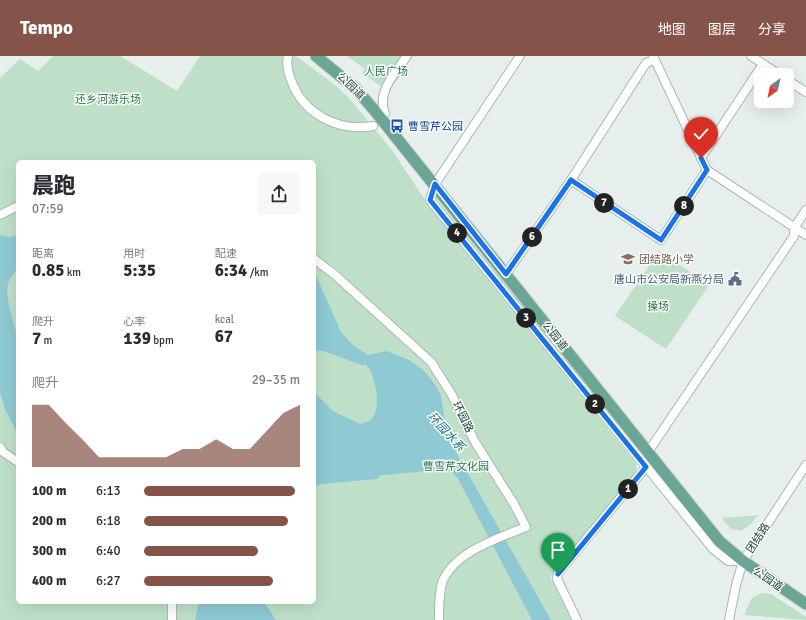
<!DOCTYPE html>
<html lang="zh">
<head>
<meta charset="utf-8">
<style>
  :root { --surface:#fff; --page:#f7f7f7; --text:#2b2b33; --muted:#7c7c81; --accent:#855347 }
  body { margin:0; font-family:Signika,"Noto Sans SC",sans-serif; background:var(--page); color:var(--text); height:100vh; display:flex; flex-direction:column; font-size:15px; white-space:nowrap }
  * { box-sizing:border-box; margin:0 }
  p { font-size:13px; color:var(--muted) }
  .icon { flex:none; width:22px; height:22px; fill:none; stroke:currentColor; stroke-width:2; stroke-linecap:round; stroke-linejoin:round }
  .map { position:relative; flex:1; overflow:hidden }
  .side { position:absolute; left:16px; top:104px; width:300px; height:444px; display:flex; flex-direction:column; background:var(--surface); border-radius:6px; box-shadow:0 4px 16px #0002 }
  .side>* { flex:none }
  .needle { width:26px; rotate:213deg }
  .controls { position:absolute; left:754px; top:12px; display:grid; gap:8px }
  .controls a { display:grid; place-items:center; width:40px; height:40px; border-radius:6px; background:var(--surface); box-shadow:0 4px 16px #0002; font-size:20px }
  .pin { position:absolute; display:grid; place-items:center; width:34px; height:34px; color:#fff; margin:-41px -17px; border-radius:50% 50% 50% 0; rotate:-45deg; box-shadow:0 0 4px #0007 }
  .pin .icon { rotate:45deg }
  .km { position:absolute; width:20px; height:20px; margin:-10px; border-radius:50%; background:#222; color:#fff; font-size:11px; line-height:20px; text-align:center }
  .round { display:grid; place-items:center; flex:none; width:42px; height:42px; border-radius:6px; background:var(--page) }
  .overview { display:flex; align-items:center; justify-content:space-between; height:68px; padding:0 16px }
  h1 { font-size:22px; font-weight:800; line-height:30px }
  .stats { display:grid; grid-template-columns:repeat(3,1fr); gap:6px; height:68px; padding:4px 16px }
  .stats div { display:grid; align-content:center }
  .stats b { font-size:17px; font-weight:800 }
  .stats small { font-size:11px; font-weight:400 }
  .stats p { font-size:11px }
  .chart { height:112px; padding:8px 16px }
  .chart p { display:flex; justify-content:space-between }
  .chart svg { width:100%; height:72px; margin-top:4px; fill:var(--accent); opacity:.7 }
  ul { padding:0 16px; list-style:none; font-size:13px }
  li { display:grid; grid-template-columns:64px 48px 1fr; align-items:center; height:30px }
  li i { height:10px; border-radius:5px; background:var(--accent) }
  header { display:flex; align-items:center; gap:24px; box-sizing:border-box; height:56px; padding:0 20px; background:var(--accent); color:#fff }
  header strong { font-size:19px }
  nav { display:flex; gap:22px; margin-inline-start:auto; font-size:14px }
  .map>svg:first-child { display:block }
  .green { fill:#bfe0c8; fill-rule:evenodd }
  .water { fill:#8ec9d4 }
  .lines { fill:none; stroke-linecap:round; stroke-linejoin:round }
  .canal { stroke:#8ec9d4; stroke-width:8 }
  .minor-casing { stroke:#a8b8b2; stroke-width:10 }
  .major-casing { stroke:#c2cac8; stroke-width:13 }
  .minor { stroke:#fff; stroke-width:8 }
  .major { stroke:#6aa596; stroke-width:11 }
  .route-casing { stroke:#fff; stroke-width:8 }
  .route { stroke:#1a73e8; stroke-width:5 }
  .labels { text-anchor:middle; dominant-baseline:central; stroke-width:3; stroke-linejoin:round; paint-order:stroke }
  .park-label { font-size:11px; fill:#2d7a4b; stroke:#f7fbf9 }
  .street-label { font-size:11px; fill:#24423a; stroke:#f7fbf9 }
  .transit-label { font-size:11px; fill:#164399; stroke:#f7fbf9; text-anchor:start }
  .education-label { font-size:11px; fill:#785e54; stroke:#f7fbf9; text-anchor:start }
  .service-label { font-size:11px; fill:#4e5e75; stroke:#f7fbf9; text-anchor:end }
  .water-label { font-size:12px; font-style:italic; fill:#1c6f80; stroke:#f7fbf9 }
</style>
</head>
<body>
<header>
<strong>Tempo</strong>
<nav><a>地图</a><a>图层</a><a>分享</a></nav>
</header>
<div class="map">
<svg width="806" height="564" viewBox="0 0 806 564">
  <rect width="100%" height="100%" fill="#e6efeb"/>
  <g class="green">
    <path d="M53 0H120L177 35 200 0H296L335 29 348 41 392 94 427 147 637 408 635 420 550 521 572 564H0V22L20 3 38 15ZM18 106H314V546H18Z"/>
    <polygon points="347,0 413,0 389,36 362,17 365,13"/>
    <polygon points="659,195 709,229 666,293 615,260"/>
    <polygon points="758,459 751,468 741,475 731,473 722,462"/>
    <polygon points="762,537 771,538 806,561 806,564 744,559 751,543"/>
  </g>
  <g class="water">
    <polygon points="0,179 10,181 18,179 18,212 9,224 7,234 9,250 18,283 18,379 5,353 0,337"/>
    <path d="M314 215 341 276 354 290 368 299 387 295 409 304 423 314 435 328 441 340 447 378 458 400 551 564H532L457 421 449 414C426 414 403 418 380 419L377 423 321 428 314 431V336L333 355 360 368C363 367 367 366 369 365 383 356 376 320 367 310 355 297 330 293 314 295Z"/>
    <polygon points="199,546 264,546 276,564 195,564"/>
  </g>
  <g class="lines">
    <polyline class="canal" points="314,287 362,305"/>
    <g class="minor-casing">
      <g id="minor">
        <path d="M288 0C286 8 288 16 291 24 303 58 338 76 373 70"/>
        <polyline points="520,0 435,128 430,144 713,493 728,505 743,505"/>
        <polyline points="653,0 707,114 806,179"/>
        <polyline points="751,0 780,19"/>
        <polyline points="787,24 806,36"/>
        <path d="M385 57C376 36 396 16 407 0"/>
        <polyline points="701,102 763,8"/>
        <polyline points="571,124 661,184 707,114"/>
        <polyline points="0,159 18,150"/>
        <path d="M314 203 334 218 431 306 452 339 475 386 514 448 526 471C499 482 453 496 442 527 439 538 439 552 439 564"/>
        <polyline points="506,218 571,124 646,7 654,4"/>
        <polyline points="0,391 3,396 18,406"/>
        <polyline points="648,396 794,180 794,172 806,154"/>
        <polyline points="172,564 172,546"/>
        <polyline points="577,564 557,523 558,517 646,411"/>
        <polyline points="729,564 736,529 743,505 806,409"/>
      </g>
    </g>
    <g class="major-casing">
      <polyline id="major" points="316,0 356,33 375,55 719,485 743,505 806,548"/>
    </g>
    <use href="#minor" class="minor"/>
    <use href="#major" class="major"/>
  </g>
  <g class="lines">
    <g class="route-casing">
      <polyline id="route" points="558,518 646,411 430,144 435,128 506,218 571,124 661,184 707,114 701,102"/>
    </g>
    <use href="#route" class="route"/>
  </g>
  <defs>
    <g id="bus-bare" transform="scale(1.08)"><path d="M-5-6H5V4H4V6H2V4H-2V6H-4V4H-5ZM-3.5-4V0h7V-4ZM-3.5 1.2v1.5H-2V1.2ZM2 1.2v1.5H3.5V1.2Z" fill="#1a4fb4" stroke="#f7fbf9" stroke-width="2.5" paint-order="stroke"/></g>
    <g id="school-bare" transform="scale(1.08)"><path d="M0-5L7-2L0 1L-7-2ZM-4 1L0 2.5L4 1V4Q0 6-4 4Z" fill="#8d6e63" stroke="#f7fbf9" stroke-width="2.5" paint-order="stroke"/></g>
    <g id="civic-bare" transform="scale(1.08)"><path d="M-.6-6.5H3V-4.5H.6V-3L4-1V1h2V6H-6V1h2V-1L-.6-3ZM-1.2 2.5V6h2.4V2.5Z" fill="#5c6f8a" stroke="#f7fbf9" stroke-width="2.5" paint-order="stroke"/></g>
  </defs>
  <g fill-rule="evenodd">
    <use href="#bus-bare" x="397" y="70"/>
    <use href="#school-bare" x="628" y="203"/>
    <use href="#civic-bare" x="735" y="223"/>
  </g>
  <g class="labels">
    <g class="park-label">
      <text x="386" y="15">人民广场</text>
      <text x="108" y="43">还乡河游乐场</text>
      <text x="658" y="250">操场</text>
      <text x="456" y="410">曹雪芹文化园</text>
    </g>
    <g class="street-label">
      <text transform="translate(351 30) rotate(44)">公园道</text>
      <text transform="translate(555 280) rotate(52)">公园道</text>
      <text transform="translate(463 361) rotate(64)">环园路</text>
      <text transform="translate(758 482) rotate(-57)">团结路</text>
      <text transform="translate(768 523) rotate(34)">公园道</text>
    </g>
    <g class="transit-label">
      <text x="408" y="70">曹雪芹公园</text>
    </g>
    <g class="education-label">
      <text x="639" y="203">团结路小学</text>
    </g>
    <g class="service-label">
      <text x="724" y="223">唐山市公安局新燕分局</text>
    </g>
    <g class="water-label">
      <text transform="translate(446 376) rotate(48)">环园水系</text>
    </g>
  </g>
</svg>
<div class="controls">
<a><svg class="needle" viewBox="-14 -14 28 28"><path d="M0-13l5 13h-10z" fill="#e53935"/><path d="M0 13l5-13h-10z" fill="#7c7c81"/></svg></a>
</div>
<div class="pin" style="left:558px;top:518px;background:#1e9e55"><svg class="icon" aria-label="arrive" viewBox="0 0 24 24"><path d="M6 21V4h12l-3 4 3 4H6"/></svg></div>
<div class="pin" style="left:701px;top:102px;background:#d93025"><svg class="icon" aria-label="check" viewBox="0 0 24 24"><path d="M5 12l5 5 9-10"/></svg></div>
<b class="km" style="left:628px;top:433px">1</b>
<b class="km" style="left:595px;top:348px">2</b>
<b class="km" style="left:526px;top:262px">3</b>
<b class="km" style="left:457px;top:177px">4</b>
<b class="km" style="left:532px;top:181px">6</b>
<b class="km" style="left:604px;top:147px">7</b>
<b class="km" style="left:684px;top:150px">8</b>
<section class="side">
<div class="overview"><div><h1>晨跑</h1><p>07:59</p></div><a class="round"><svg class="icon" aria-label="share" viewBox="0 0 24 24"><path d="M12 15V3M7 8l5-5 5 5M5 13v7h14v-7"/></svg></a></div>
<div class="stats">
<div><p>距离</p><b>0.85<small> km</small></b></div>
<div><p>用时</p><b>5:35</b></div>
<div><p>配速</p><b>6:34<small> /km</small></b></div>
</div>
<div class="stats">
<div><p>爬升</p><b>7<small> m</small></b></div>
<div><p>心率</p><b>139<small> bpm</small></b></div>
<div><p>kcal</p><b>67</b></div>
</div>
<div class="chart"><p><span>爬升</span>29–35 m</p>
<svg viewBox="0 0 160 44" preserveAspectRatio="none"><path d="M0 44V6L10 6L20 17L30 27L40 38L50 38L60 38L70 38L80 38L90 33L100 33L110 27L120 33L130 33L140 22L150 11L160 6V44z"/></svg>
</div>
<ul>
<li><b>100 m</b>6:13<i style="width:97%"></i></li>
<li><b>200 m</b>6:18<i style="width:92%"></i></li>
<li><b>300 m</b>6:40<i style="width:73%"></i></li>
<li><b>400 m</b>6:27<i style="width:83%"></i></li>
</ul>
</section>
</div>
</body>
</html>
